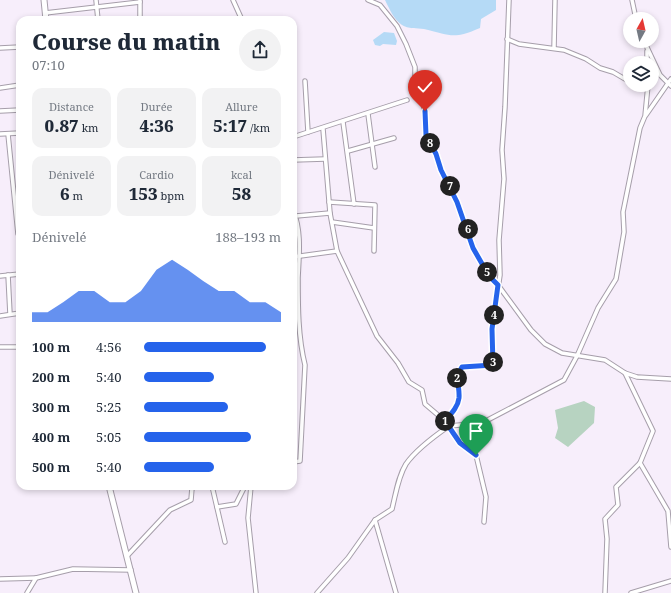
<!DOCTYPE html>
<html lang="fr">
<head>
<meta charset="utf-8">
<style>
  :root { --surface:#fff; --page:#f2f2f3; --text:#1f2937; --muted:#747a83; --accent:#2563eb }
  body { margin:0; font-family:"Noto Serif",serif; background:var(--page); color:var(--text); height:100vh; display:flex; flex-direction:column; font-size:15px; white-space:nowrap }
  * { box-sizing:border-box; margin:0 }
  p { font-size:13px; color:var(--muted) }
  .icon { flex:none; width:22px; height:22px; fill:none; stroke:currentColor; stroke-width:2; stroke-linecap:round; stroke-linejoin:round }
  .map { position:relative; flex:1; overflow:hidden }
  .side { position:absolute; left:16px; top:16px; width:281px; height:474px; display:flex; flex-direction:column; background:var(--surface); border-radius:12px; box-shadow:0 2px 6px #0003 }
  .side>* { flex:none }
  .needle { width:26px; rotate:8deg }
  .controls { position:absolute; left:623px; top:12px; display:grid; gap:8px }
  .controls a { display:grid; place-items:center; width:36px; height:36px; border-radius:50%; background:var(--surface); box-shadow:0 2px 6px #0003; font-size:20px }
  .pin { position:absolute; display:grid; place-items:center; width:34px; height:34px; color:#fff; margin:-41px -17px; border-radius:50% 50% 50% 0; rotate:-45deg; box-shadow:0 0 4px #0007 }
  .pin .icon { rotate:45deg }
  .km { position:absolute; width:20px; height:20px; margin:-10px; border-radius:50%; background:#222; color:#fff; font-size:11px; line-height:20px; text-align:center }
  .round { display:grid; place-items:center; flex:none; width:42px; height:42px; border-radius:21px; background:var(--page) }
  .headline { display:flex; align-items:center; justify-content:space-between; height:68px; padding:0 16px }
  h1 { font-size:22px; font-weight:800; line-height:30px }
  .figures { display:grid; grid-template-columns:repeat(3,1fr); gap:6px; height:68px; padding:4px 16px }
  .figures div { display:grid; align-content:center; border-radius:10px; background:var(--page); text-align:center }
  .figures b { font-size:17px; font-weight:800 }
  .figures small { font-size:11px; font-weight:400 }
  .figures p { font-size:11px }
  .chart { height:112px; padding:8px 16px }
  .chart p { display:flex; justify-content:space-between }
  .chart svg { width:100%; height:72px; margin-top:4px; fill:var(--accent); opacity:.7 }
  ul { padding:0 16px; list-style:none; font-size:13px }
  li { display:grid; grid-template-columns:64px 48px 1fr; align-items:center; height:30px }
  li i { height:10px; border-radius:5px; background:var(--accent) }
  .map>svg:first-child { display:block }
  .green { fill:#b7d3c1 }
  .water { fill:#b5daf6 }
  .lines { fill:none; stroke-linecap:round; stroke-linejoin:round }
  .street-casing { stroke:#a69eaa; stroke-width:5.5 }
  .secondary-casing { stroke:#a69eaa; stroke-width:7 }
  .street { stroke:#fff; stroke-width:3.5 }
  .secondary { stroke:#fff; stroke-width:5 }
  .route-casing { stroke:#fff; stroke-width:8 }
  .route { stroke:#2563eb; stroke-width:5 }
</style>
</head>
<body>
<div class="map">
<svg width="671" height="593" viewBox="0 0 671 593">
  <rect width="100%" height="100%" fill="#f7eefb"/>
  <polygon class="green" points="584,401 595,407 594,423 568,447 555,438 558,428 555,410"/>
  <g class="water">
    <path d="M385 0H496V10L481 19 480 28C452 40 451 35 424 29 417 28 408 29 402 25 394 20 389 8 385 0Z"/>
    <polygon points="384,32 394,33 397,41 396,45 383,44 380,46 375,45 373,40"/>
  </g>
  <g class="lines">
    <g class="street-casing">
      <g id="street">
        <polyline points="96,0 98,20"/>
        <polyline points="233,0 242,20"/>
        <polyline points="368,0 380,5 397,26 406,44 415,67 415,85 423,99 426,135 436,154 441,170 457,202 473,248 489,276 498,285 531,330 545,344 562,353 605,360 625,373 637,377 671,379"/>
        <polyline points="632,0 636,19"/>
        <polyline points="45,13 140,2"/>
        <polyline points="140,20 140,1"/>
        <polyline points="507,39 519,44 564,50 586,59 600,68 613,72 630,82"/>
        <polyline points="644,41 660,75 671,86"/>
        <polyline points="0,48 20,47"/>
        <polyline points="554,48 555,0"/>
        <polyline points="647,51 647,63"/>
        <polyline points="305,81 308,132"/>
        <polyline points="640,85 648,87"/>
        <polyline points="0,88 20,85"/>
        <polyline points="0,111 20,110"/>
        <polyline points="368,114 375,167"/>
        <polyline points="646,115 671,79"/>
        <polyline points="343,122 354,204"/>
        <polyline points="323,129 330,213 337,251 377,336 398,363 409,382 422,390 425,404 445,421 449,426 482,423 564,380 577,356 598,308 616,279 624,232 623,212 640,128 645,116 648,85"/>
        <polyline points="0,134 20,133"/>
        <polyline points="8,134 18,234 20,234"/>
        <polyline points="293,137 407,100"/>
        <polyline points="348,151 394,138"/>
        <polyline points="293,160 325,159"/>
        <polyline points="329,202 375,205 374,251"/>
        <path d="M293 210C302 231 299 256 298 278 298 306 298 337 305 365L300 461 293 462"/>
        <polyline points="296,216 330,213"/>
        <polyline points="332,222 374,228"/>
        <polyline points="293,257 337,251"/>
        <polyline points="8,275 10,314"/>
        <polyline points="0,276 20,274"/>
        <polyline points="0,316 20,313"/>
        <polyline points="0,347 20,347"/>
        <path d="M445 421C451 414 458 407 459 398 460 386 454 378 462 367L493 365 492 329 500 275 499 240 504 179 502 150 505 107 509 0"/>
        <polyline points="640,463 668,511 671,547"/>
        <polyline points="212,486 225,542"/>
        <polyline points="251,486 248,518 256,593"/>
        <polyline points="217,507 236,504 245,486"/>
        <polyline points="127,556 170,510 191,500 192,488 199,486"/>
        <polyline points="0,579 36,578"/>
        <polyline points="27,593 36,578 73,569 131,570"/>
        <polyline points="317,593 348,558 375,520"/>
        <path d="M396 593 375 520 392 509C396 493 398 477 406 464 415 451 436 435 449 426L460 443 476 455 486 497 484 522"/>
        <polyline points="605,593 607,539 605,519 618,505 616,487 640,463 653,431 625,373"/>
        <polyline points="631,593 671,581"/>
      </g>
    </g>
    <g class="secondary-casing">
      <g id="secondary">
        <polyline points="44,0 46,20"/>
        <polyline points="109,486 136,593"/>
      </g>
    </g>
    <use href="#street" class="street"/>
    <use href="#secondary" class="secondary"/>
  </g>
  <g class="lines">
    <g class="route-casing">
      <path id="route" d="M425 111 426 135 436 154 441 170 457 202 473 248 489 276 498 285 492 329 493 365 462 367C454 378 460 386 459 398 458 407 451 414 445 421L460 443 476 455"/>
    </g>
    <use href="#route" class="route"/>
  </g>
</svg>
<div class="controls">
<a><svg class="needle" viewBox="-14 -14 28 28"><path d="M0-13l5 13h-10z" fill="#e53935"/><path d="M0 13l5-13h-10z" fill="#747a83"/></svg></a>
<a><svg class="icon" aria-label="layers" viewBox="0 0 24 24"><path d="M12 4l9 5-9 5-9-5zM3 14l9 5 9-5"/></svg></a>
</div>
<div class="pin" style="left:476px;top:455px;background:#1e9e55"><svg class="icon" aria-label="arrive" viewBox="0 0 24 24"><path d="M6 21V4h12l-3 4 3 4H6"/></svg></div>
<div class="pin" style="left:425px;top:111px;background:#d93025"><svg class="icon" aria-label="check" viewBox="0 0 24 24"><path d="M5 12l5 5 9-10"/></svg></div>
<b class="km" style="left:445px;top:421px">1</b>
<b class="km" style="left:457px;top:378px">2</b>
<b class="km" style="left:493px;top:362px">3</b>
<b class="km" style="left:494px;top:315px">4</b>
<b class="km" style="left:487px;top:272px">5</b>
<b class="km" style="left:468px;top:229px">6</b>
<b class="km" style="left:450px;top:186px">7</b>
<b class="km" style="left:430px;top:143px">8</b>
<section class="side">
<div class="headline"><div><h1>Course du matin</h1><p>07:10</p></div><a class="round"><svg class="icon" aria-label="share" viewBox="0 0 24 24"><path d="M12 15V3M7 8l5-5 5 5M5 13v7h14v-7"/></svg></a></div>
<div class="figures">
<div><p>Distance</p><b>0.87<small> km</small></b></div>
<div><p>Durée</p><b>4:36</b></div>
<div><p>Allure</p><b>5:17<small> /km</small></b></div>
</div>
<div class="figures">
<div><p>Dénivelé</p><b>6<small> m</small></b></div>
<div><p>Cardio</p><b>153<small> bpm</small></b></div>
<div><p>kcal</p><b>58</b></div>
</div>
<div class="chart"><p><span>Dénivelé</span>188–193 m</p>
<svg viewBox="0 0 160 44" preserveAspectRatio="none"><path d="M0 44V38L10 38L20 32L30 25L40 25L50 32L60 32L70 25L80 12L90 6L100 12L110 19L120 25L130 25L140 32L150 32L160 38V44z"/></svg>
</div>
<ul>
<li><b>100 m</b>4:56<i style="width:89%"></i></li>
<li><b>200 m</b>5:40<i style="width:51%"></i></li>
<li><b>300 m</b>5:25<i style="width:61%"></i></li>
<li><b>400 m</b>5:05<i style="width:78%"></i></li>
<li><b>500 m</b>5:40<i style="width:51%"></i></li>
</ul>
</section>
</div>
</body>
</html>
